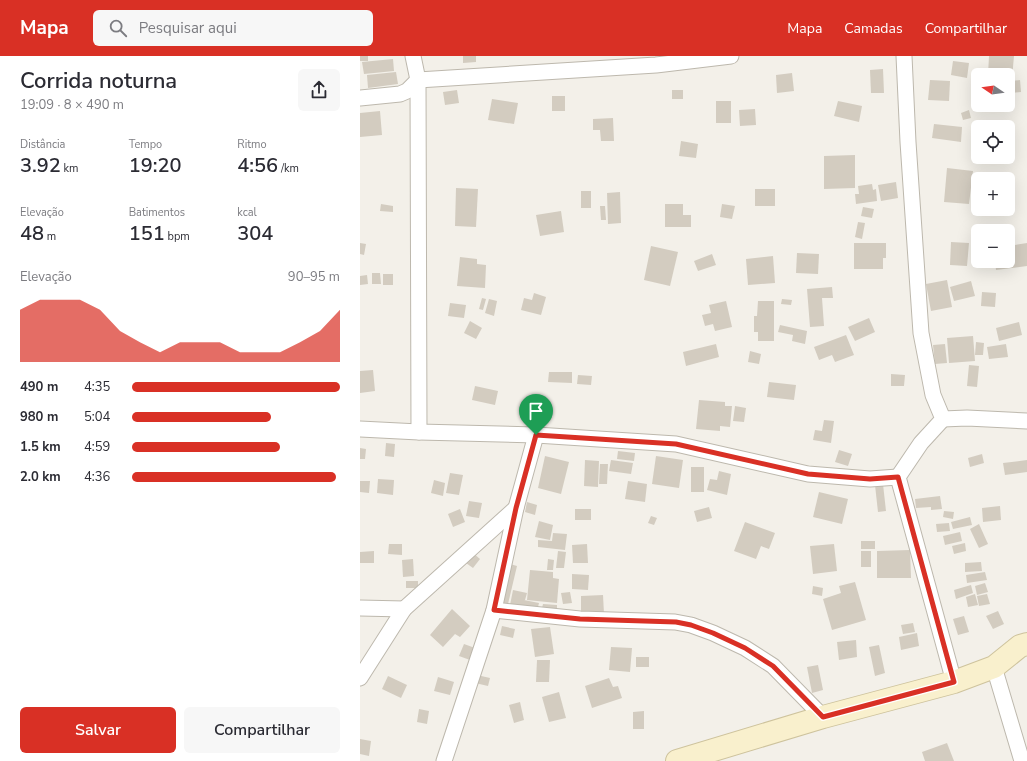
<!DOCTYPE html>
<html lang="pt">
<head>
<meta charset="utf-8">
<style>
  :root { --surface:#fff; --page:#f7f7f7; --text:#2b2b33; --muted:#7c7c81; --accent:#d93025 }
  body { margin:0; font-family:"Nunito Sans",sans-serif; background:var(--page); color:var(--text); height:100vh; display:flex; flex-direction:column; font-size:15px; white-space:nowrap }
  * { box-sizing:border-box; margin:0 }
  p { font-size:13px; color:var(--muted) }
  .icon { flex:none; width:22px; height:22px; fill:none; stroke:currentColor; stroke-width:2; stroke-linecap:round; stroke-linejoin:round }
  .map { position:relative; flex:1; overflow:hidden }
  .details { display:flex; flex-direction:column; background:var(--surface); width:360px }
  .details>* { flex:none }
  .needle { width:26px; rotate:283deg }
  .tools { position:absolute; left:611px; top:12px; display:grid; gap:8px }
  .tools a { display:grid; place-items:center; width:44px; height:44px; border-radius:6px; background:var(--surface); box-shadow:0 4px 16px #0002; font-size:20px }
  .pin { position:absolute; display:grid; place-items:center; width:34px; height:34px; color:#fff; margin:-41px -17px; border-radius:50% 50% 50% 0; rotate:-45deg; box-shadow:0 0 4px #0007 }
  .pin .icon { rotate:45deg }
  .round { display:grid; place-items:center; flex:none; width:42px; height:42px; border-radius:6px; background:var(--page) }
  .overview { display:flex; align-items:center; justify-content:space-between; height:68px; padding:0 20px }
  h1 { font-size:22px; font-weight:600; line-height:30px }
  .figures { display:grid; grid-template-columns:repeat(3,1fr); gap:6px; height:68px; padding:4px 20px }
  .figures div { display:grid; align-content:center }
  .figures b { font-size:20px; font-weight:600 }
  .figures small { font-size:11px; font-weight:400 }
  .figures p { font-size:11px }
  .chart { height:112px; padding:8px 20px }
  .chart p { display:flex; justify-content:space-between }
  .chart svg { width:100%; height:72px; margin-top:4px; fill:var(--accent); opacity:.7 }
  .action { display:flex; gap:8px; margin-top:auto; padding:8px 20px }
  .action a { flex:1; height:46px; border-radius:6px; background:var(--accent); color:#fff; font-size:16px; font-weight:600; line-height:46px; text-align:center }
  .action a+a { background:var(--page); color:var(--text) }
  ul { padding:0 20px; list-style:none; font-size:13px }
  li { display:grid; grid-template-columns:64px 48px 1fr; align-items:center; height:30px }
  li i { height:10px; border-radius:5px; background:var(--accent) }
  header { display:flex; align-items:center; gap:24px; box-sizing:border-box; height:56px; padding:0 20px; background:var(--accent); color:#fff }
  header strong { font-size:19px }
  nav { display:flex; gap:22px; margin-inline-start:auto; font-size:14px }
  .search { width:280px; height:36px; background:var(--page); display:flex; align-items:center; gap:10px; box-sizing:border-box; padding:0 14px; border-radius:6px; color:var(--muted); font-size:15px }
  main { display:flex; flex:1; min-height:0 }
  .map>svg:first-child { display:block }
  .building { fill:#d3ccc0 }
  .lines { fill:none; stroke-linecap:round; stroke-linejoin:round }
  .street-casing { stroke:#bdb8ad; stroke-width:17 }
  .secondary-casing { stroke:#cec39d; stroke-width:24 }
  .street { stroke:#fff; stroke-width:15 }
  .secondary { stroke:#f9f0cd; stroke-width:22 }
  .route-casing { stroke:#fff; stroke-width:8 }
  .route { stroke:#d93025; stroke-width:5 }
</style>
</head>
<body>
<header>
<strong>Mapa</strong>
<div class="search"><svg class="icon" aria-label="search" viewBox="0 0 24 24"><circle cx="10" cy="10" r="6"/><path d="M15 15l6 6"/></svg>Pesquisar aqui</div>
<nav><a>Mapa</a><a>Camadas</a><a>Compartilhar</a></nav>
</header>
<main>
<section class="details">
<div class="overview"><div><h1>Corrida noturna</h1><p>19:09 · 8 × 490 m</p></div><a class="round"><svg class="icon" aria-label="share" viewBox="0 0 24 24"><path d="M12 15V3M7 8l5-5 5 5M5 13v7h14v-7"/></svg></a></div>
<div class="figures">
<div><p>Distância</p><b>3.92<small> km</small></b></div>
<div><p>Tempo</p><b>19:20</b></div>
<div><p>Ritmo</p><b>4:56<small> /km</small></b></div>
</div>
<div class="figures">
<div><p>Elevação</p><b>48<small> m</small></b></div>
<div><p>Batimentos</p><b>151<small> bpm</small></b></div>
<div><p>kcal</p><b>304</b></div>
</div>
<div class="chart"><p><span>Elevação</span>90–95 m</p>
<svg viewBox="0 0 160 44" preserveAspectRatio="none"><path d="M0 44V12L10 6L20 6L30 6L40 12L50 25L60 32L70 38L80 32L90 32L100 32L110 38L120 38L130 38L140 32L150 25L160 12V44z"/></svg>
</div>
<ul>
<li><b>490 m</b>4:35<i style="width:100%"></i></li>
<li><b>980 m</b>5:04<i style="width:67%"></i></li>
<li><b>1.5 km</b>4:59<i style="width:71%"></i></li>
<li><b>2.0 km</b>4:36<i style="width:98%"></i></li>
</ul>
<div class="action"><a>Salvar</a><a>Compartilhar</a></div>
</section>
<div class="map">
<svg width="667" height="705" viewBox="0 0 667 705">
  <rect width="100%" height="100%" fill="#f3f0e9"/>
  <g class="building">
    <rect x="0" y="0" width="8" height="5"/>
    <polygon points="103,0 116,0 116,6 103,7"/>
    <polygon points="629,0 654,0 652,22 648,22 648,19 628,19"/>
    <polygon points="33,3 34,15 4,18 2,6"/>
    <polygon points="593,5 609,7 607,22 591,19"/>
    <polygon points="523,13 524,37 511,37 510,14"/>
    <polygon points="36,16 38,28 8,32 7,19"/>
    <polygon points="432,17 434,35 417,37 416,19"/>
    <polygon points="570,24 590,25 589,45 568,44"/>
    <polygon points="660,24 661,36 651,37 650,25"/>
    <polygon points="97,34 99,47 85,49 83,36"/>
    <rect x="312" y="34" width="11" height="9"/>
    <rect x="192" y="40" width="13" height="15"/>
    <polygon points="132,43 158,47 154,68 128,64"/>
    <rect x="356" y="45" width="15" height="22"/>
    <polygon points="478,45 502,50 499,66 474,60"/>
    <polygon points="395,53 396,69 380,70 379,54"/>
    <polygon points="609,54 611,62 603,64 601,57"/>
    <polygon points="20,55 22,79 0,81 0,57"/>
    <polygon points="253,62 254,85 241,85 240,74 233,74 233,63"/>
    <polygon points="574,68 602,71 601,86 572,82"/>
    <polygon points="321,85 338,88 336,102 319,100"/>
    <polygon points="495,99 495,132 464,133 464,100"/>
    <polygon points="587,112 613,115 609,148 584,146"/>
    <polygon points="536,126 538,142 521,145 518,129"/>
    <polygon points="512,128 513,134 516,133 517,145 496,148 495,138 499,138 498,130"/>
    <polygon points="96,132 118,133 116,171 95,170"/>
    <rect x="395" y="133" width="20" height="17"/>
    <rect x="221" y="135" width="10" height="17"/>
    <polygon points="260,136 261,167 248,168 247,137"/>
    <polygon points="21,148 33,150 33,156 20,155"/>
    <polygon points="305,148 323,148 323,159 331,159 331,171 305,171"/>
    <polygon points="362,148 375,150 372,163 360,161"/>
    <polygon points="240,150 245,150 246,164 241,164"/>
    <polygon points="503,151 514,153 512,162 501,160"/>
    <polygon points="201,155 204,176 180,180 176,159"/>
    <polygon points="498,166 505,167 502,183 495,181"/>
    <polygon points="591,186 609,187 607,210 590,209"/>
    <polygon points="0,187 6,188 4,199 0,198"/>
    <polygon points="494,187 526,187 526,202 523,202 523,213 494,213"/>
    <polygon points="667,187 667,210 636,214 635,205 648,205 648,190"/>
    <polygon points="291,190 318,196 310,230 284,224"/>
    <polygon points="437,197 459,198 458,218 436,217"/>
    <polygon points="352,198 356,209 338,215 334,205"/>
    <polygon points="413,200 415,227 388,229 386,203"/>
    <polygon points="100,201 117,203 117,208 126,209 125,232 97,230"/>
    <polygon points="12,217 20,217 21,228 12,228"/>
    <rect x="23" y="218" width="10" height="11"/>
    <polygon points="7,219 8,228 0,229 0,220"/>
    <polygon points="587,224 592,251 571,255 566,228"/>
    <polygon points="611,225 615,240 594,245 590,231"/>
    <polygon points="472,231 473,242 462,242 464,270 450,271 447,233"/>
    <polygon points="622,236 636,237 635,251 621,250"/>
    <polygon points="174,237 186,241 181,259 161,254 164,242 172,244"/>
    <polygon points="122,242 126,243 123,254 119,253"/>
    <polygon points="129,243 137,245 134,260 125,257"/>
    <polygon points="422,243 432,244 431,249 421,248"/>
    <polygon points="366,245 372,271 355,275 353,268 345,270 342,259 351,257 349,249"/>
    <polygon points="398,245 414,245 414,285 398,285 398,276 394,276 394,260 397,260"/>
    <polygon points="90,247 106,249 104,262 88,260"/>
    <polygon points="509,262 515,276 495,285 488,271"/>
    <polygon points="110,265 122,272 116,283 104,277"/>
    <polygon points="659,266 662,279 639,285 636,272"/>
    <polygon points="420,269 447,275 445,288 432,285 433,279 418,276"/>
    <polygon points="486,279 494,299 475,306 472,299 459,304 454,291"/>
    <polygon points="613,280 615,305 589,307 587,282"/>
    <polygon points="616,286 624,287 623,299 615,299"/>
    <polygon points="356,288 359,301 326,310 323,296"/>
    <polygon points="585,288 587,307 575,308 573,289"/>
    <polygon points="646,288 648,301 629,303 627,291"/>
    <polygon points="390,295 401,298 399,308 388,306"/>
    <polygon points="609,309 619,310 617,331 607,330"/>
    <polygon points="13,314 15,335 0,337 0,315"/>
    <polygon points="189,316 212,316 212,327 188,326"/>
    <polygon points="531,318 545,319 544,330 531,330"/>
    <polygon points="218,319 232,320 231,329 217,328"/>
    <polygon points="409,326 436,329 434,344 407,341"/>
    <polygon points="115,330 138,335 135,349 112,344"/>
    <polygon points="339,344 365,346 365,350 372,350 370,371 360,370 360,375 336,373"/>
    <polygon points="375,350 386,352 384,366 373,365"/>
    <polygon points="464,364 474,365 471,387 453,384 455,374 462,375"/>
    <polygon points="26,387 35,388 34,401 25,400"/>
    <polygon points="0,392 6,393 5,403 0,403"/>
    <polygon points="479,394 492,398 488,410 475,406"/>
    <polygon points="258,395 275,397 274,405 257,403"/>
    <polygon points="622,398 624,407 610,411 608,402"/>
    <polygon points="185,400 209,406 201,438 178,432"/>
    <polygon points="296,400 323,404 319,432 292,428"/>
    <polygon points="225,404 239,405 238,431 224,430"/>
    <polygon points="251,404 273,407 271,418 249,415"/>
    <polygon points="667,404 667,416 645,419 643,407"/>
    <polygon points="240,408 248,408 247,428 239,428"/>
    <rect x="331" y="411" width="13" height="25"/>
    <polygon points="359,415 371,418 367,439 347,434 350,423 357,424"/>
    <polygon points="90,417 103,419 99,439 86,437"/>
    <polygon points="18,423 34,424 33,439 17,437"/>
    <polygon points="74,424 85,427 83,440 71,437"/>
    <polygon points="0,425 10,425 9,437 0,436"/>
    <polygon points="268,425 287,428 285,446 265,443"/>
    <polygon points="523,428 526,455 518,456 515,429"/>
    <polygon points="459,436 488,443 482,468 453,461"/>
    <polygon points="580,440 582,453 571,454 571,451 556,452 555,443"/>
    <polygon points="109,445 122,447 119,462 106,460"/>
    <polygon points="167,446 177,449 175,459 165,456"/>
    <polygon points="640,450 641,464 623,466 622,452"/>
    <polygon points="349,451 352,462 337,466 334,455"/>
    <polygon points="100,453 105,466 93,471 88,458"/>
    <rect x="215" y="453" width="16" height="11"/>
    <polygon points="584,455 594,456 593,463 583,461"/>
    <polygon points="291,460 297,462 294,469 288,467"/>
    <polygon points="610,461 612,469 593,473 591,466"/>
    <polygon points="179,465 193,469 190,484 175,481"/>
    <polygon points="385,466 415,477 409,493 401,490 396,503 374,495"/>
    <polygon points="589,467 590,475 577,476 576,468"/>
    <polygon points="619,468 628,488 619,492 610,473"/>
    <polygon points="600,476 602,485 585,489 583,480"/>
    <polygon points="193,477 207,478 205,494 178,491 178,484 192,485"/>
    <rect x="501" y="485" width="14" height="8"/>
    <polygon points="605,487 606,495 594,498 592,490"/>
    <polygon points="29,488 42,488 42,499 28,498"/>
    <polygon points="227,488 228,507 213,507 212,489"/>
    <polygon points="474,488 477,515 453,518 450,490"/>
    <polygon points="550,494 551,522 517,522 517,495"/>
    <polygon points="14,495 14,507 0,507 0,496"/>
    <polygon points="198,495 206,496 204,512 196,512"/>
    <rect x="501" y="495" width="10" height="16"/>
    <polygon points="113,497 120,503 113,512 106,507"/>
    <polygon points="53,503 54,520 43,521 42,504"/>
    <polygon points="188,503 194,504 193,514 187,514"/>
    <polygon points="621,506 622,515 605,516 605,507"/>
    <polygon points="150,508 157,510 148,548 141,546"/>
    <polygon points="170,514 193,516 193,522 199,523 197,547 167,544"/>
    <polygon points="625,516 627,524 607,527 606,519"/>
    <polygon points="212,518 229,519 228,534 212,533"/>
    <rect x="46" y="525" width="12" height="7"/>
    <polygon points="495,526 506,564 472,574 463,543 481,537 479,530"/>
    <polygon points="625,527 628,536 617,539 615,530"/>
    <polygon points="611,529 613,537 596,543 594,534"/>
    <polygon points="453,530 463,532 462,540 452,538"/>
    <polygon points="153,534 167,537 165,544 164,544 179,547 177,555 150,549"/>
    <polygon points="210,536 212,547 203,548 201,537"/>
    <polygon points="615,538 618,549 608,551 606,541"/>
    <polygon points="627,538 630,548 619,550 617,540"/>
    <polygon points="243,539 244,558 221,559 221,540"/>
    <polygon points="183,548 197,549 197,553 182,552"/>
    <polygon points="92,553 110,570 100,581 95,578 83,591 70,579"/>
    <polygon points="638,555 644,568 633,573 626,560"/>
    <polygon points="604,560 609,576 598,579 593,563"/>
    <polygon points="553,567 555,576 543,578 541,569"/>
    <polygon points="142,570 155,573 153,582 140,579"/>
    <polygon points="190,571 194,598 175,601 171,573"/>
    <polygon points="557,577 559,590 541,594 539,581"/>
    <polygon points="496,584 497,601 479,604 477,586"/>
    <polygon points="104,588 115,592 110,604 99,600"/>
    <polygon points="519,589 525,617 515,620 509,591"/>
    <polygon points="251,591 272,592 270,616 249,614"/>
    <rect x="276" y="601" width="13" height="10"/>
    <polygon points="177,604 190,604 189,626 176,626"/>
    <polygon points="458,609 463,634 452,637 447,611"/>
    <polygon points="117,619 130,622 128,630 115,627"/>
    <polygon points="28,620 47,629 41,642 22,633"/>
    <polygon points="78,621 94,626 90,639 74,635"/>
    <polygon points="249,622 253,631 258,630 262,642 232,652 225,630"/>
    <polygon points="199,636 206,662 189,666 182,641"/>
    <polygon points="160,646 164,664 154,667 149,649"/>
    <polygon points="59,653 69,655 67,668 57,666"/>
    <polygon points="284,655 284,673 273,673 273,656"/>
    <polygon points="0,683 11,685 9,700 0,698"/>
    <polygon points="587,687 594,705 565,705 562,696"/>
  </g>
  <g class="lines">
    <g class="street-casing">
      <g id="street">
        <polyline points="53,0 58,24 59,376"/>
        <polyline points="544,0 548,86 561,277 573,339 583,363 561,387 538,421 594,626"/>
        <polyline points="0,42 40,38 47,35 58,24 296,9 371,0"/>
        <polyline points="583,363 607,362 667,365"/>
        <polyline points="0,373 59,376 176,379 316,388 448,418 510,423 538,421"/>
        <polyline points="0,552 44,553"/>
        <polyline points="134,554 220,563 315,566 331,569 353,577 385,592 413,610 463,661"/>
        <polyline points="634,611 662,705"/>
        <polyline points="0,622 44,553 156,452"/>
        <polyline points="84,705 134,554 156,452 176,379"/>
      </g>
    </g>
    <g class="secondary-casing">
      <polyline id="secondary" points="317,705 463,661 594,626 634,611 660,590 667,588"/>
    </g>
    <use href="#street" class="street"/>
    <use href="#secondary" class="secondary"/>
  </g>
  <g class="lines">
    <g class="route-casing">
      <polygon id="route" points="176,379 316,388 448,418 510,423 538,421 594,626 463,661 413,610 385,592 353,577 331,569 316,566 220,563 134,554 156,452"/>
    </g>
    <use href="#route" class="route"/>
  </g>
</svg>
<div class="tools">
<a><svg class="needle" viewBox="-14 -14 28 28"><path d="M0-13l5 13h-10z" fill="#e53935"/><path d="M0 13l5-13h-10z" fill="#7c7c81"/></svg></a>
<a><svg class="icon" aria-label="locate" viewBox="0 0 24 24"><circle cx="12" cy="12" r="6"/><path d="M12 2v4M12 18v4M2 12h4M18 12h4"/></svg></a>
<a>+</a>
<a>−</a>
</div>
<div class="pin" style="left:176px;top:379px;background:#1e9e55"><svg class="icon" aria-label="arrive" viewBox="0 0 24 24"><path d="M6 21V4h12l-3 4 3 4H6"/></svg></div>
</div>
</main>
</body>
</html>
